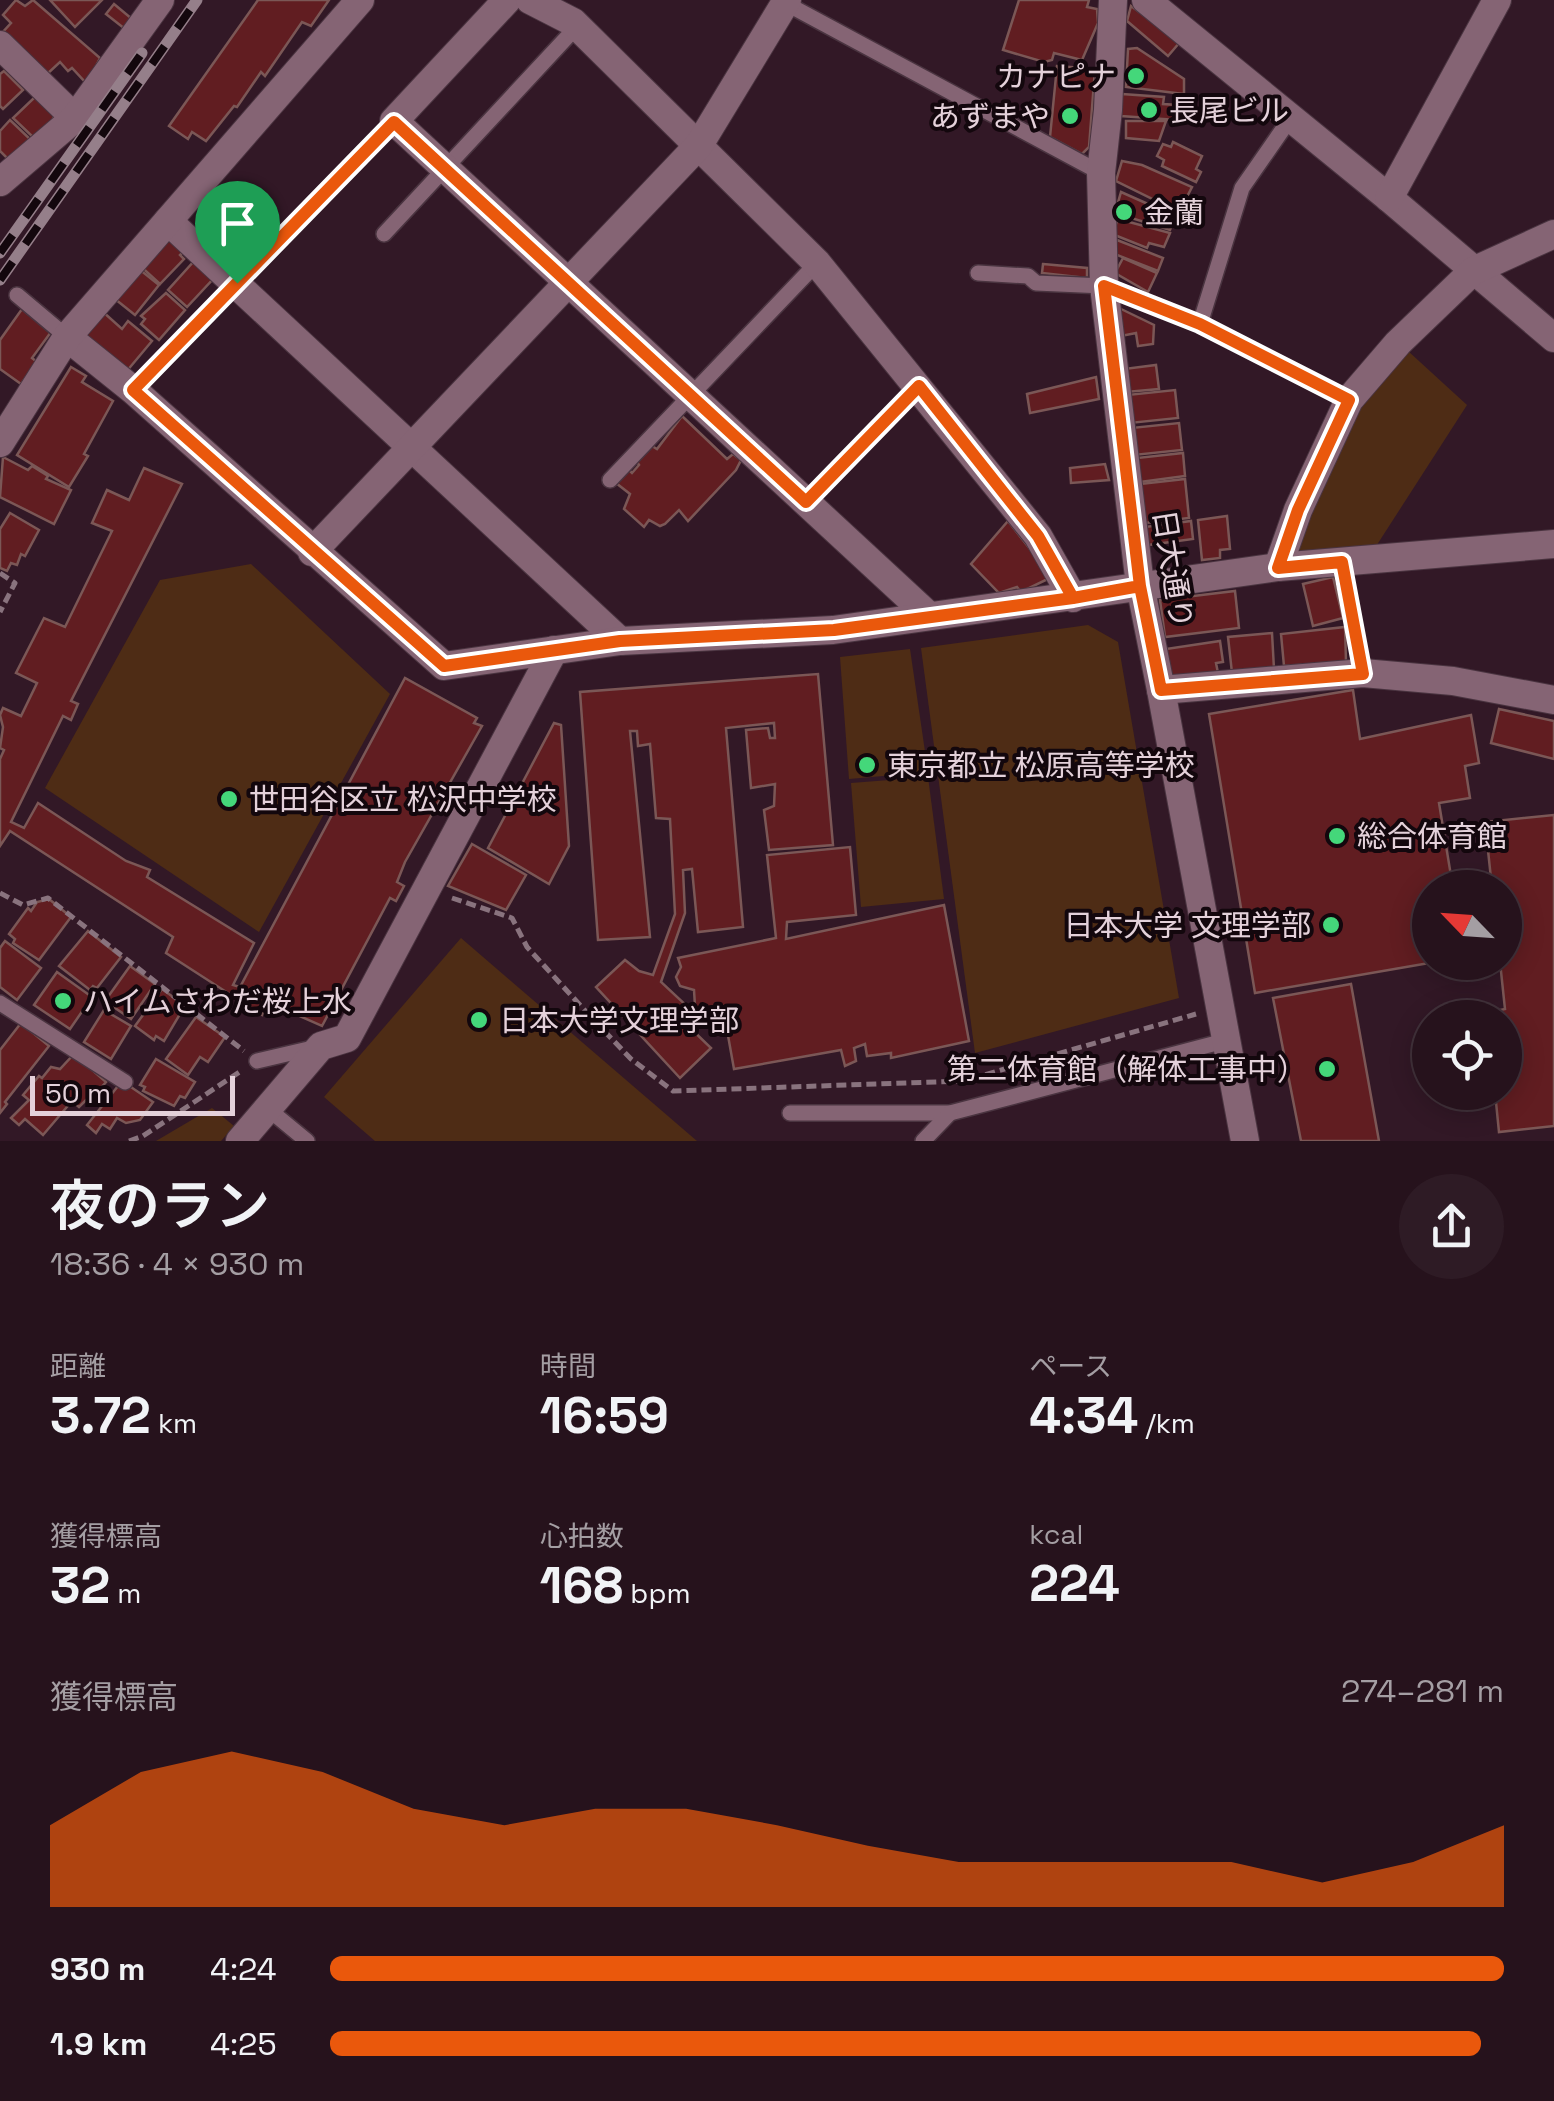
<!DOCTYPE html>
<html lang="ja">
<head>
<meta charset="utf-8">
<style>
  :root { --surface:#26121c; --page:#2e1b25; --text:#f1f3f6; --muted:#a49ea3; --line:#42323b; --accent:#ea580c }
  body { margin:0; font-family:"Space Grotesk","Noto Sans JP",sans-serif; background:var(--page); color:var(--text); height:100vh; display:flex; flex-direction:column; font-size:38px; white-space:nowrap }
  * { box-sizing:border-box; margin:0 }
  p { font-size:32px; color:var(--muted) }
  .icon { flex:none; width:55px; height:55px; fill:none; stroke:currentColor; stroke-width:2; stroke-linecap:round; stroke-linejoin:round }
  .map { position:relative; height:1141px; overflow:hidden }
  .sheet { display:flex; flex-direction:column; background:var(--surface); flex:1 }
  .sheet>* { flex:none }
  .needle { width:65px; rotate:295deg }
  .fabs { position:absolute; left:1412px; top:870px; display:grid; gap:20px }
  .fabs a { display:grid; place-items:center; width:110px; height:110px; border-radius:50%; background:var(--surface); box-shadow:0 5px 25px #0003,0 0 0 2px var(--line); font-size:50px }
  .scale { position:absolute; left:30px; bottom:25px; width:205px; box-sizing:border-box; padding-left:10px; border:5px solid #e4d1da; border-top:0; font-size:28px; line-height:35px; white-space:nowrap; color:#e4d1da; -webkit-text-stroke:8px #13070d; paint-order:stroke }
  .pin { position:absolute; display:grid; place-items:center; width:85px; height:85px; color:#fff; margin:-102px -42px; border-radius:50% 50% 50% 0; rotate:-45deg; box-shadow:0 0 10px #0007 }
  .pin .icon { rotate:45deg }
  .round { display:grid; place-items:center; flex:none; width:105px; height:105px; border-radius:52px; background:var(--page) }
  .overview { display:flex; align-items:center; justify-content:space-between; height:170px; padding:0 50px }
  h1 { font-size:55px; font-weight:600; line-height:75px }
  .metrics { display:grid; grid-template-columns:repeat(3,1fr); gap:15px; height:170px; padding:10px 50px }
  .metrics div { display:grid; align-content:center }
  .metrics b { font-size:50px; font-weight:600 }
  .metrics small { font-size:28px; font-weight:400 }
  .metrics p { font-size:28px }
  .chart { height:280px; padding:20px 50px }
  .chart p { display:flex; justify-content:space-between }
  .chart svg { width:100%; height:180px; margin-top:10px; fill:var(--accent); opacity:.7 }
  ul { padding:0 50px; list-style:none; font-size:32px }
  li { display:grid; grid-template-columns:160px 120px 1fr; align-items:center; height:75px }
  li i { height:25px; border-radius:12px; background:var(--accent) }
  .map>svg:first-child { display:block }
  .green { fill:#4e2c15 }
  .building { fill:#611d21; stroke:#7b5756; stroke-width:2.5 }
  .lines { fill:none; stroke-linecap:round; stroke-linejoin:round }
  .service-casing { stroke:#4a3440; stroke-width:18 }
  .minor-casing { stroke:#4a3440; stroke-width:30 }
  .tertiary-casing { stroke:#4a3440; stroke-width:30 }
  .path { stroke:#89737e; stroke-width:5; stroke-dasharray:10 5; stroke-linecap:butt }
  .service { stroke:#856474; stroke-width:15 }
  .minor { stroke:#856474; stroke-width:28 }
  .tertiary { stroke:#856474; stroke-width:28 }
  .rail-casing { stroke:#957f8a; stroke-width:11 }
  .rail { stroke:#13070d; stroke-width:8; stroke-dasharray:22; stroke-linecap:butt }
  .route-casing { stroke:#fff; stroke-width:20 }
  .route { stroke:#ea580c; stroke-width:12 }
  .poi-dot { fill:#44d77a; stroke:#13070d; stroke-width:4 }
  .labels { text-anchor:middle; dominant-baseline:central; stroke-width:8; stroke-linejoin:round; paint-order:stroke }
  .poi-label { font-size:30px; fill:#e4d1da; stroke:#13070d; text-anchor:start }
  .street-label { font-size:30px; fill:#e4d1da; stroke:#13070d }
</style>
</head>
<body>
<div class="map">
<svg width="1554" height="1141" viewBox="0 0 1554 1141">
  <rect width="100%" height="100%" fill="#321826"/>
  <g class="green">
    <polygon points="1408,351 1467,405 1373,551 1293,554 1355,411"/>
    <polygon points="251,564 390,694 259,932 45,788 160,580"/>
    <polygon points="1088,625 1118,642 1179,998 975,1053 921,648"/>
    <polygon points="910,649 928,772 849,779 840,657"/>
    <polygon points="928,777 944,899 861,907 851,783"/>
    <polygon points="461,938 697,1141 375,1141 324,1097"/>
    <polygon points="212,1108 234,1126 221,1141 156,1141"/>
  </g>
  <g class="building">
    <polygon points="16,0 25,6 33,0 100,58 87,84 72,68 68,71 60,62 46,75 1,34 11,23 3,15"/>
    <polygon points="50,0 102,0 75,27"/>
    <polygon points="258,0 329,0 311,26 302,22 265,76 261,72 237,107 234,106 206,141 192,132 188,139 169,126"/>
    <polygon points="1019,0 1089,0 1087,7 1097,9 1098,23 1082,60 1054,53 1052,60 1044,62 1003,50"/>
    <polygon points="114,4 132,19 125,29 106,14"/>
    <polygon points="1131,6 1180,42 1168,56 1127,21"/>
    <polygon points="1137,48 1184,79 1184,94 1126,87 1128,49"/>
    <polygon points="1057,66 1095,69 1089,147 1082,154 1050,137"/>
    <polygon points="4,71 23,90 3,109 0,106 0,74"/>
    <polygon points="1122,94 1164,97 1163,104 1178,105 1177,120 1121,116"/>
    <polygon points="36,96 54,115 52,123 35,139 13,118"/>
    <polygon points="10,120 32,141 10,161 0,151 0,131"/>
    <polygon points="1126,121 1166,121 1159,141 1126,138"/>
    <polygon points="1173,142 1202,156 1196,169 1201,172 1196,182 1162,166 1164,160 1157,156 1163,144 1171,147"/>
    <polygon points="1122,161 1142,165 1192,187 1179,212 1116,181"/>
    <polygon points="1121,192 1175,216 1170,230 1115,213"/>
    <polygon points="1118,219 1170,233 1164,247 1149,243 1147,248 1112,234"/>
    <polygon points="167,231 186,249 180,255 184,259 160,284 137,263"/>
    <polygon points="1117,240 1163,258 1158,271 1112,253"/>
    <polygon points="1123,258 1157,273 1148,292 1115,273"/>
    <polygon points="195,260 214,278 187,307 168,290"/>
    <polygon points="1043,264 1087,268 1087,278 1042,273"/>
    <polygon points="134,265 159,285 135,315 110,295"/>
    <polygon points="166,293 185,310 159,340 141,324 145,319 141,316"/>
    <polygon points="1119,308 1154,325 1153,344 1138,346 1136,333 1121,336"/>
    <polygon points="22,309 51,332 32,358 37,362 21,384 0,369 0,340"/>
    <polygon points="102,311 122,329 128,321 152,341 126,372 82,334"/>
    <polygon points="1156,365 1159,389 1126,392 1124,369"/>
    <polygon points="71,367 86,376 82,382 113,401 84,454 88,456 69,487 17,455"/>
    <polygon points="1096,377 1099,399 1030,413 1027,394"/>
    <polygon points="1175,390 1178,418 1130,423 1127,395"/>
    <polygon points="682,416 727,459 733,454 741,460 736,470 688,521 679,510 665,524 660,526 649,520 644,527 624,509 630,494 616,483 628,469 632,473 639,465 637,462 652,446 657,449"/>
    <polygon points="1179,423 1182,450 1134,455 1131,428"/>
    <polygon points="1183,453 1185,476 1140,482 1137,458"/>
    <polygon points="3,457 28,470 32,466 48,476 46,479 71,490 54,524 0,497"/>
    <polygon points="1105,464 1109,480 1071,483 1070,468"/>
    <polygon points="144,468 182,484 71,701 78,704 71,720 63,716 11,822 24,828 38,803 126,861 150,870 147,877 254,943 233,985 240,987 405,678 477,718 474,723 482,726 405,862 397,882 404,886 396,901 390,898 322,1026 268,1002 262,1015 166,953 173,937 10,831 0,846 0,759 4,750 0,748 3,727 0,715 3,708 21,716 37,683 16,673 44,618 65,627 112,531 92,523 107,490 129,500"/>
    <polygon points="1185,479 1189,518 1144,523 1140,484"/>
    <polygon points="10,513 39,530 25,556 21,554 17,565 11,563 7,571 0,568 0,529"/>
    <polygon points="1227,516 1230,549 1220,550 1220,558 1202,560 1198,520"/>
    <polygon points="1008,521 1052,577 1021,592 1017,587 999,593 971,564"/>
    <polygon points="1191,521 1193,539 1148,545 1145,527"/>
    <polygon points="1333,577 1343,618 1313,626 1303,584"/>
    <polygon points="1235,591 1239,628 1165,637 1160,600"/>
    <polygon points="1345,627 1346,662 1284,666 1281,634"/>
    <polygon points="1272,633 1274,669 1232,673 1228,637"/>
    <polygon points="1220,641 1223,662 1216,663 1218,673 1170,680 1166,649"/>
    <polygon points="818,674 833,845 769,850 764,810 774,806 775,784 751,788 746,730 768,728 770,738 775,738 774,723 726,728 743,927 698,932 692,869 683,870 685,913 661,982 690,1009 684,1022 711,1048 680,1078 596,987 625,960 639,971 653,975 675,914 670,819 656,818 650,744 638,746 637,731 630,731 650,937 598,940 580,692"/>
    <polygon points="1353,690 1360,739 1471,715 1479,763 1465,766 1470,798 1439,803 1453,888 1430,888 1430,962 1435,962 1255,993 1209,714"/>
    <polygon points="1499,709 1554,721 1554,759 1491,743"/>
    <polygon points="554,723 561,725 569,846 549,884 488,848"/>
    <polygon points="1554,815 1554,1126 1499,1132 1495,1092 1505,1092 1505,1018 1486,1018 1486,1013 1505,1009 1500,962 1505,962 1505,888 1492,888 1485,822"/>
    <polygon points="472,844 526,875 506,910 448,886"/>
    <polygon points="850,847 856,915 787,922 786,939 944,905 969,1041 891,1058 891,1053 867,1056 865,1044 854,1048 856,1061 845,1066 841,1050 734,1069 727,1030 695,1006 694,990 680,986 676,977 681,967 678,958 776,938 767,855"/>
    <polygon points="49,899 71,917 39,960 13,943 15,939 9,934 28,908 31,911 37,902"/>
    <polygon points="88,931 121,957 97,988 93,986 90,990 59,966"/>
    <polygon points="5,941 41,968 17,1000 0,987 0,948"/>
    <polygon points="130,966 155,984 131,1019 105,1001"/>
    <polygon points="57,972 92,997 70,1029 34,1005"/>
    <polygon points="1351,984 1379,1141 1301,1141 1273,998"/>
    <polygon points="162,989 180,1002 175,1010 180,1014 164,1041 156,1036 154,1040 135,1026"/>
    <polygon points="104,1010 131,1026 111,1059 84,1042"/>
    <polygon points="196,1017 225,1037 208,1062 200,1057 188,1075 166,1059"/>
    <polygon points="21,1023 49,1046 5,1102 7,1104 0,1113 0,1050"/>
    <polygon points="74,1054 106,1082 89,1101 87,1099 79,1107 72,1101 43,1135 25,1119 19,1125 11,1118 29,1100 23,1095 39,1076 42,1078 51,1067 60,1069"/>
    <polygon points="156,1059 195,1082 185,1098 180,1096 174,1106 143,1091 145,1087 140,1085"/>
    <polygon points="122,1081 153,1102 140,1120 126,1123 117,1118 110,1129 102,1124 96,1133 87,1125"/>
  </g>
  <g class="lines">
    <g class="service-casing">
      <g id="service">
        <polyline points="785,3 1101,173"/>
        <polyline points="384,234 569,35"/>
        <polyline points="978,273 1028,276 1036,283 1104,286 1200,324 1349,400"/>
        <polyline points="17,295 67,337"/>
        <polyline points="1200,324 1242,188 1290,119"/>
        <polyline points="133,390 394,121"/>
        <polyline points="610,480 817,263"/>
        <polyline points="805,502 919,386"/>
        <polyline points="1342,562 1363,673"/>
        <polyline points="0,1003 125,1082"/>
        <polyline points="257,1061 317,1047"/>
        <polyline points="267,1108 307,1141"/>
        <polyline points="790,1113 950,1113 1228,1040"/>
        <polyline points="923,1141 950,1113"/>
      </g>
    </g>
    <g class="minor-casing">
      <g id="minor">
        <polyline points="507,0 394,121 928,615"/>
        <polyline points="530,0 573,22 817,263 1038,536 1073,598"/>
        <polyline points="1113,0 1108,110 1101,173 1104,286 1140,585 1161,690 1363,673 1453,681 1554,700"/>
        <polyline points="1146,0 1389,198 1554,338"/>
        <polyline points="0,45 75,118"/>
        <polyline points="0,182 75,118 160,0"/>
        <polyline points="1389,198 1497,0"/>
        <polyline points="168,221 620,641"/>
        <polyline points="67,337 133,390 444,666 620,641 833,630 1278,567 1554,544"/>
        <polyline points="0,443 67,337 360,0"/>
        <polyline points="312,552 699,145 787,0"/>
        <polyline points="1278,567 1298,510 1349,400 1398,343 1473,271 1554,234"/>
        <polyline points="240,1141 321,1046 347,1038 554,650"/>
      </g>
    </g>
    <g class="tertiary-casing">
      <polyline id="tertiary" points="1161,690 1245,1141"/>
    </g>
    <g class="path">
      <polyline points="0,573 15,583 0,612"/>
      <polyline points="0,893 23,905 48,898 244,1051"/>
      <polyline points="452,898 512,918 527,947 590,1016 631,1059 673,1091 963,1081 1196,1014"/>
      <polyline points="129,1141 143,1136 241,1071"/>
    </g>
    <use href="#service" class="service"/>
    <use href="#minor" class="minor"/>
    <use href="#tertiary" class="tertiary"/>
    <g class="rail-casing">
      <g id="rail">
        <polyline points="0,253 142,53"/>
        <polyline points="0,280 197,0"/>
      </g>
    </g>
    <use href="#rail" class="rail"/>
  </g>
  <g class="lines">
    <g class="route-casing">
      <polyline id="route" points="237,283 133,390 444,666 620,641 834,630 1073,598 1140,586 1161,690 1363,674 1342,562 1278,568 1298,510 1349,400 1200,324 1104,286 1140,586 1073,598 1038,536 919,386 806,502 394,122 237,283"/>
    </g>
    <use href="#route" class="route"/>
  </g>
  <g class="poi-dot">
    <circle cx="1136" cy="76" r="10"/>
    <circle cx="1149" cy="110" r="10"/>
    <circle cx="1070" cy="116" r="10"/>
    <circle cx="1124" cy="212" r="10"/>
    <circle cx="867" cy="765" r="10"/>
    <circle cx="229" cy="799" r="10"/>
    <circle cx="1337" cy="836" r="10"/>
    <circle cx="1331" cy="925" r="10"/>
    <circle cx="63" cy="1001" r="10"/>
    <circle cx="479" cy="1020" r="10"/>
    <circle cx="1327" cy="1069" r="10"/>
  </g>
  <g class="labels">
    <g class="poi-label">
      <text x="1116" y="76" text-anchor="end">カナピナ</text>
      <text x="1169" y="110">長尾ビル</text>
      <text x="1050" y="116" text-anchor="end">あずまや</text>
      <text x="1144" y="212">金蘭</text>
      <text x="887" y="765">東京都立 松原高等学校</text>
      <text x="249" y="799">世田谷区立 松沢中学校</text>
      <text x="1357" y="836">総合体育館</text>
      <text x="1311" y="925" text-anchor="end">日本大学 文理学部</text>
      <text x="83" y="1001">ハイムさわだ桜上水</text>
      <text x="499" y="1020">日本大学文理学部</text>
      <text x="1307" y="1069" text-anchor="end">第二体育館（解体工事中）</text>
    </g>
    <g class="street-label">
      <text transform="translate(1173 569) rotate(81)">日大通り</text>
    </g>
  </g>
</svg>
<div class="fabs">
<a><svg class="needle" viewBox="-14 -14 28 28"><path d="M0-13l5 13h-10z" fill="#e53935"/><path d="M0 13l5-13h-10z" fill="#a49ea3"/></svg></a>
<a><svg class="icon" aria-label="locate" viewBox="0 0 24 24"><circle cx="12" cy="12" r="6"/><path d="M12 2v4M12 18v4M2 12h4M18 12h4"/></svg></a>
</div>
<div class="scale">50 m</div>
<div class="pin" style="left:237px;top:283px;background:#1e9e55"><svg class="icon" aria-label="arrive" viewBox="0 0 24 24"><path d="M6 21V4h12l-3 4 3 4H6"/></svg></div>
</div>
<section class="sheet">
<div class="overview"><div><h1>夜のラン</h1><p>18:36 · 4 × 930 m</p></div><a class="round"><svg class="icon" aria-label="share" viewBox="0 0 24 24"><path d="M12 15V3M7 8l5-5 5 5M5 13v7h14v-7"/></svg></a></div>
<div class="metrics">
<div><p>距離</p><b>3.72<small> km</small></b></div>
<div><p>時間</p><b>16:59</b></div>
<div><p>ペース</p><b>4:34<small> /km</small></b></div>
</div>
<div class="metrics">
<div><p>獲得標高</p><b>32<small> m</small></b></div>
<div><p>心拍数</p><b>168<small> bpm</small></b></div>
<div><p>kcal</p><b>224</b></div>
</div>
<div class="chart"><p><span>獲得標高</span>274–281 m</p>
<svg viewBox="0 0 160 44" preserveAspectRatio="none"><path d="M0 44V24L10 11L20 6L30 11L40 20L50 24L60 20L70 20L80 24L90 29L100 33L110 33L120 33L130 33L140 38L150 33L160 24V44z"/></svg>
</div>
<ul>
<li><b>930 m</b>4:24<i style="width:100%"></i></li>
<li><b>1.9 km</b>4:25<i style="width:98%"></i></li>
</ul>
</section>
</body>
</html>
